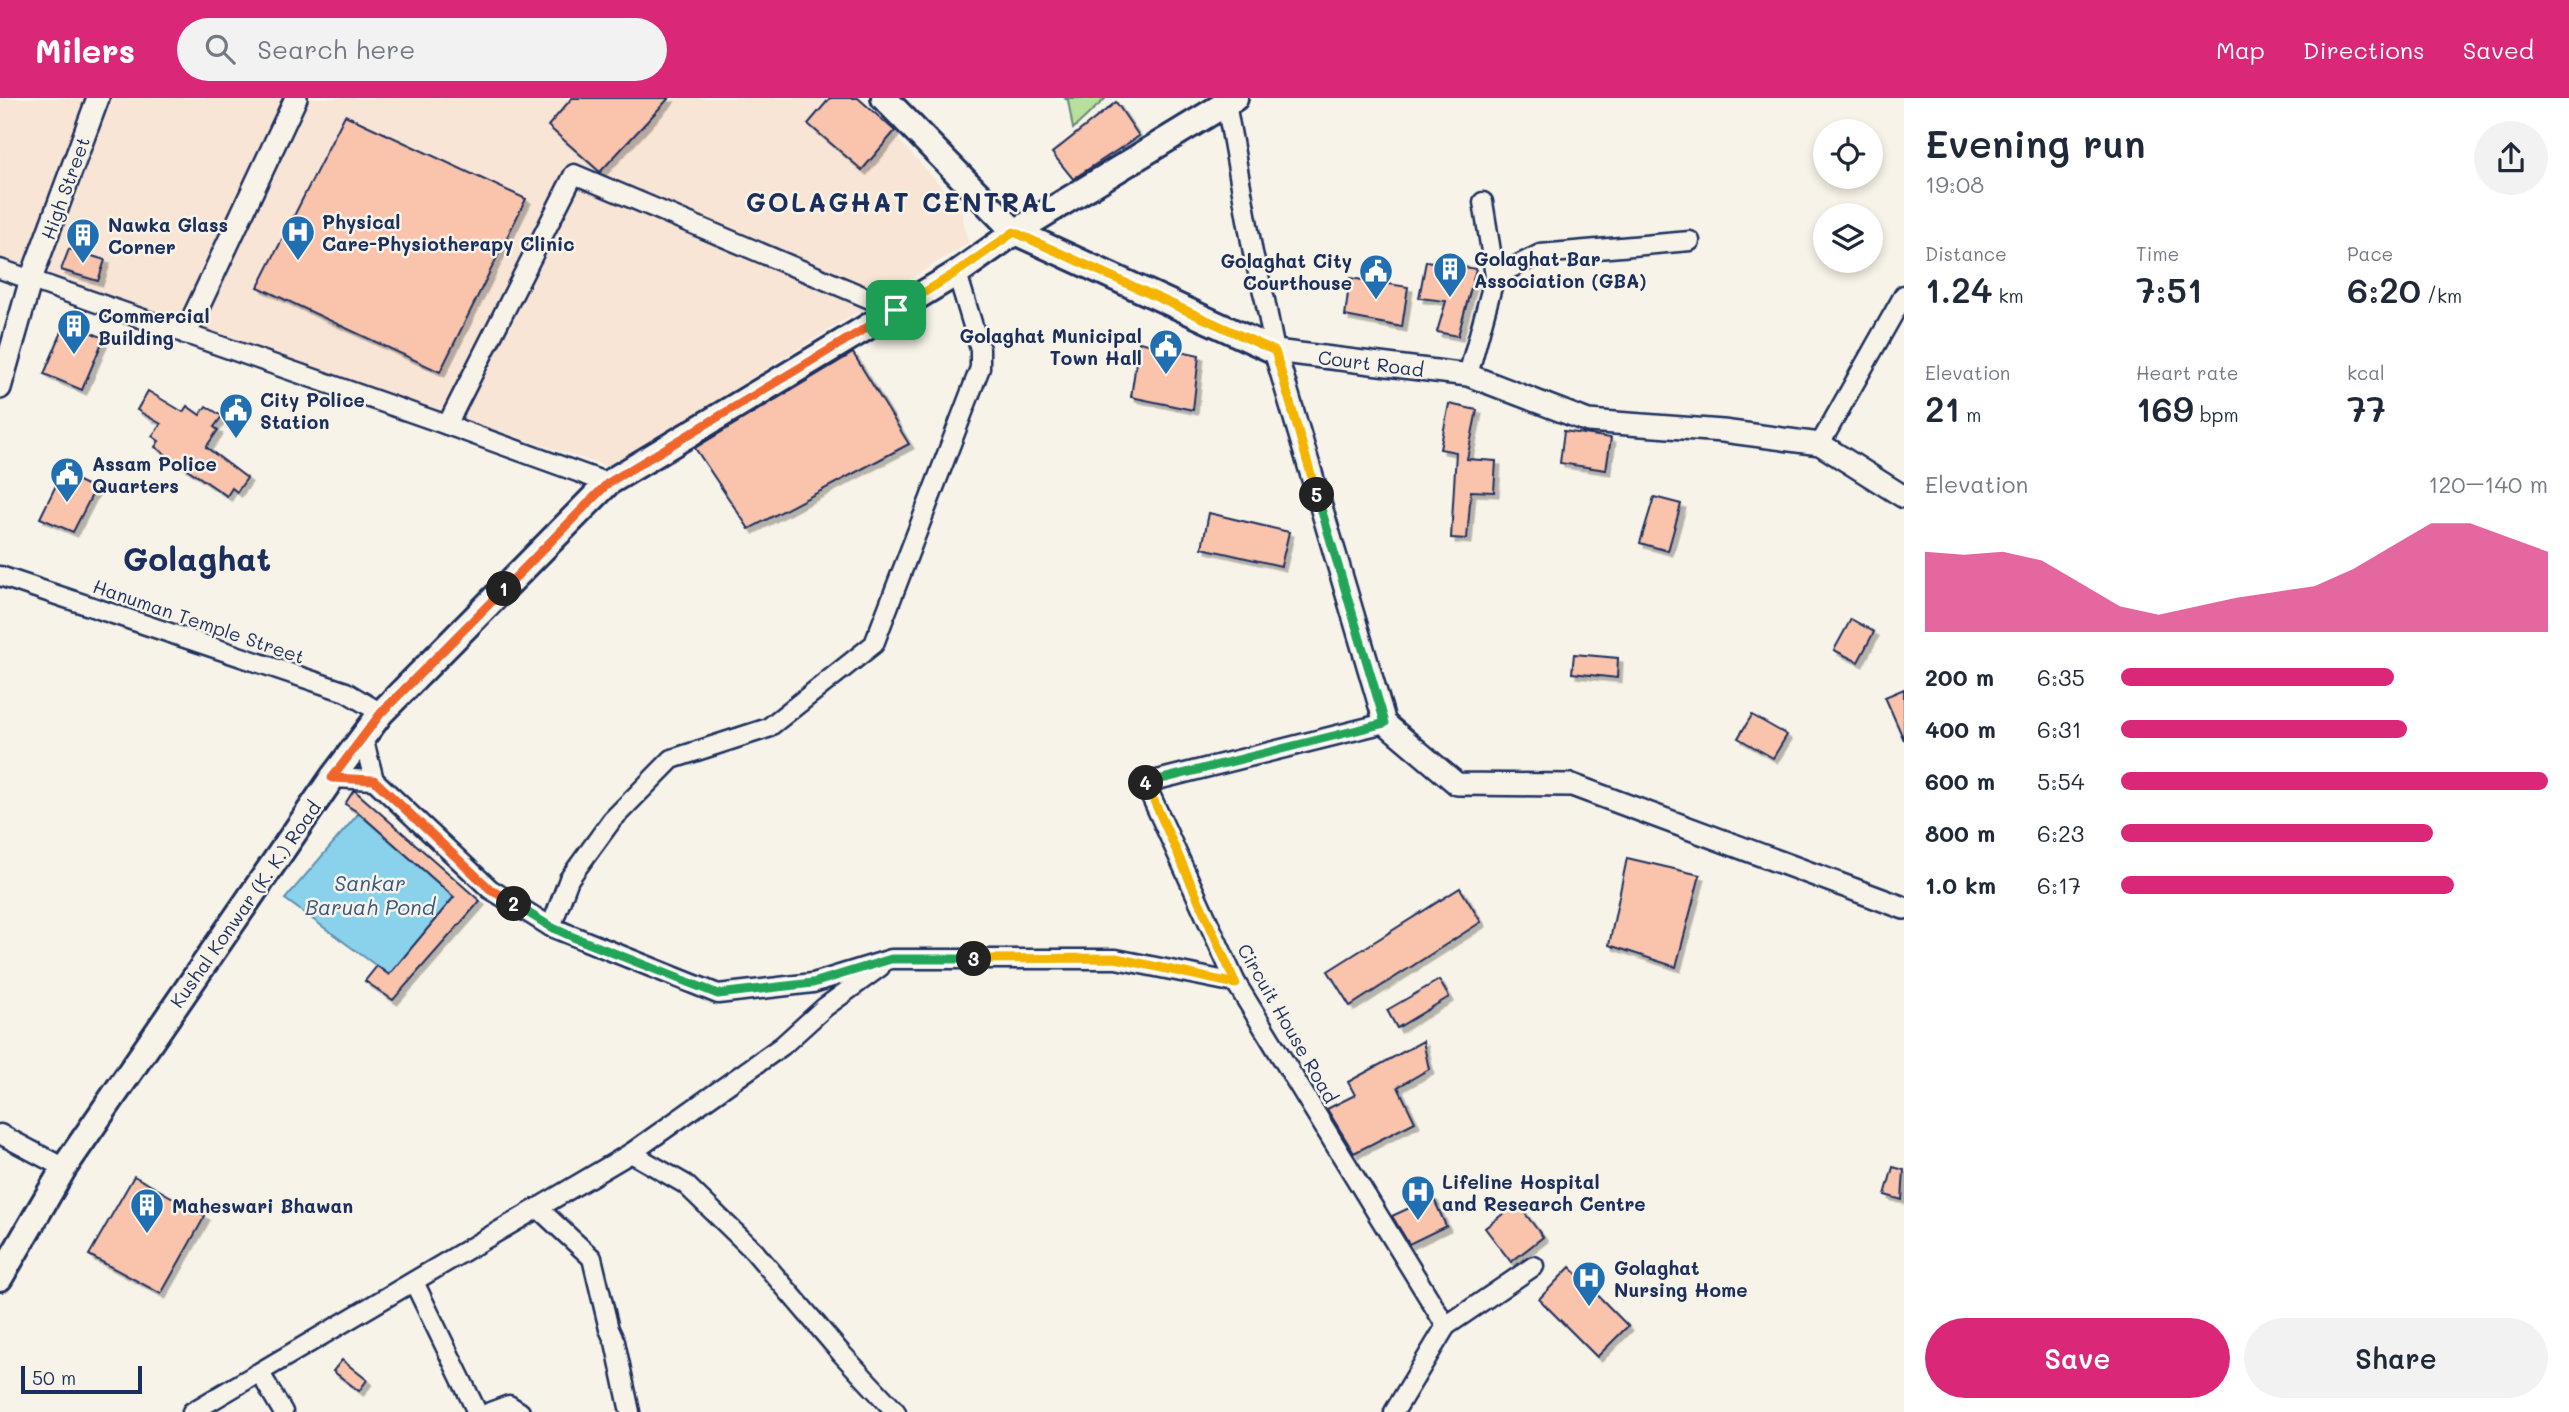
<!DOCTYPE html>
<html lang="en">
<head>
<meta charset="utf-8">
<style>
  :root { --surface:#fff; --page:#f2f2f3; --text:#1f2937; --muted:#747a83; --accent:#db2777 }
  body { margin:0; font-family:Mali,sans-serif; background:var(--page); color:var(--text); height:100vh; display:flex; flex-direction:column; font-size:26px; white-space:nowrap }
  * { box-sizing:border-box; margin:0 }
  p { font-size:23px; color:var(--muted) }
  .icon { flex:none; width:38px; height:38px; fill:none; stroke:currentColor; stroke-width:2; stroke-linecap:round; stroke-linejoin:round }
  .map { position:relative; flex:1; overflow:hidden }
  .side { display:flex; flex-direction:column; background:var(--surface); width:665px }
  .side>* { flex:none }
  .buttons { position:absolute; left:1813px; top:21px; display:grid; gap:14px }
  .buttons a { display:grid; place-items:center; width:70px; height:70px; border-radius:50%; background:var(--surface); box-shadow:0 4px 10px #0003; font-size:35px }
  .scale { position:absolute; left:21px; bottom:18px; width:121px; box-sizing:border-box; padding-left:7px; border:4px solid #1b2f5e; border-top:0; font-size:19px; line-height:24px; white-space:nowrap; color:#1b2f5e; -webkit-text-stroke:5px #f7f3e8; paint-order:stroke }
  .pin { position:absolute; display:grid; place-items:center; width:60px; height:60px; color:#fff; margin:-30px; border-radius:14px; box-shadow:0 4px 10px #0006 }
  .km { position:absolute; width:35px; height:35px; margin:-18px; border-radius:50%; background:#222; color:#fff; font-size:19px; line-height:35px; text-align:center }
  .round { display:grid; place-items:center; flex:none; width:74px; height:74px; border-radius:37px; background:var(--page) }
  .summary { display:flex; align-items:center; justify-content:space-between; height:119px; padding:0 21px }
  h1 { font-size:38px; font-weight:600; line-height:52px }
  .figures { display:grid; grid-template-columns:repeat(3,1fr); gap:10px; height:119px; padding:7px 21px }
  .figures div { display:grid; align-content:center }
  .figures b { font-size:35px; font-weight:600 }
  .figures small { font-size:19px; font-weight:400 }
  .figures p { font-size:19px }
  .chart { height:196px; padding:14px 21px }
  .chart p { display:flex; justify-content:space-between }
  .chart svg { width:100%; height:126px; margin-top:7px; fill:var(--accent); opacity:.7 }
  .action { display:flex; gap:14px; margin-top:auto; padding:14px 21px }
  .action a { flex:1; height:80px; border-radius:42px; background:var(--accent); color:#fff; font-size:28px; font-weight:600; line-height:80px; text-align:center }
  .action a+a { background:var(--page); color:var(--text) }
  ul { padding:0 21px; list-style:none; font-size:23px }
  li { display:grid; grid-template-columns:112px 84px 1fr; align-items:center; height:52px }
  li i { height:18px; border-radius:9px; background:var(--accent) }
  header { display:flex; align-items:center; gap:42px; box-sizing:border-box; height:98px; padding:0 35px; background:var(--accent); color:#fff }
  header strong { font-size:33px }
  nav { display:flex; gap:38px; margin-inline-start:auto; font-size:24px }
  .search { width:490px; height:63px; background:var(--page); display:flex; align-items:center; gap:18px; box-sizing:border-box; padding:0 24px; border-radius:38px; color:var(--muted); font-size:26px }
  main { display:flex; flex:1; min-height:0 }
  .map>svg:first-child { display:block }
  .built { fill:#f8e5d6 }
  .green { fill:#b7e09c; stroke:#69887d; stroke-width:2 }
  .water { fill:#8ad2ec; stroke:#5e91b3; stroke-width:2 }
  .building { fill:#f9c3ac; stroke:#1b2f5e; stroke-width:2; filter:url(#shadow) }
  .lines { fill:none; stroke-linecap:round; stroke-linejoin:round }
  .minor-casing { stroke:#1b2f5e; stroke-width:23 }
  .tertiary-casing { stroke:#1b2f5e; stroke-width:26 }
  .secondary-casing { stroke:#1b2f5e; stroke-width:30 }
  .minor { stroke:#f7f3e8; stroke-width:18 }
  .tertiary { stroke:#f7f3e8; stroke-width:21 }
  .secondary { stroke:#f7f3e8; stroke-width:24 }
  .split-1-casing { stroke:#fff; stroke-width:14 }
  .split-2-casing { stroke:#fff; stroke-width:14 }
  .split-3-casing { stroke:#fff; stroke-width:14 }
  .split-4-casing { stroke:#fff; stroke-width:14 }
  .split-5-casing { stroke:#fff; stroke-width:14 }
  .split-6-casing { stroke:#fff; stroke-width:14 }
  .split-1 { stroke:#f0652b; stroke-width:9 }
  .split-2 { stroke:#f0652b; stroke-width:9 }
  .split-3 { stroke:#22a559; stroke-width:9 }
  .split-4 { stroke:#f5b400; stroke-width:9 }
  .split-5 { stroke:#22a559; stroke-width:9 }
  .split-6 { stroke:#f5b400; stroke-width:9 }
  .labels { text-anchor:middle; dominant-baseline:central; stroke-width:5; stroke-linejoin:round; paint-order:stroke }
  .street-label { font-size:19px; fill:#1b2f5e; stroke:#f7f3e8 }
  .poi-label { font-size:19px; font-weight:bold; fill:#1b2f5e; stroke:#f7f3e8; text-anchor:start }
  .water-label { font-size:21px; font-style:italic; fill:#375882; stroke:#f7f3e8 }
  .district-label { font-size:26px; font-weight:bold; letter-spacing:2px; fill:#1b2f5e; stroke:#f7f3e8 }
  .town-label { font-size:33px; font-weight:bold; fill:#1b2f5e; stroke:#f7f3e8 }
</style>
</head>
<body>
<header>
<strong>Milers</strong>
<div class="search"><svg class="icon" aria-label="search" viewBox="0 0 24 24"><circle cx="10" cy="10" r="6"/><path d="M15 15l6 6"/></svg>Search here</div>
<nav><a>Map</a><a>Directions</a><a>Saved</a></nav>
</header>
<main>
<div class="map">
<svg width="1904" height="1314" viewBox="0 0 1904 1314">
  <defs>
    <filter id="shadow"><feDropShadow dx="4.5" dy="4.5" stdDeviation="0" flood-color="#0004"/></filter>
  </defs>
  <rect width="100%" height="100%" fill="#f7f3e8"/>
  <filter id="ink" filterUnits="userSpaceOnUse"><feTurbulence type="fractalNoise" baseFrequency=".0143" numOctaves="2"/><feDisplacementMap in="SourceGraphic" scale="14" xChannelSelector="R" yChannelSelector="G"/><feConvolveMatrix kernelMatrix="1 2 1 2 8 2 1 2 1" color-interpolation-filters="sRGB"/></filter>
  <g filter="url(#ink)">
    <polygon class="built" points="0,0 861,0 960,109 968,145 608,369 0,166"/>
    <polygon class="green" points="1064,0 1106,0 1073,31 1068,2"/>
    <polygon class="water" points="359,715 454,799 389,877 285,801"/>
    <g class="building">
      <polygon points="572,0 669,0 600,74 548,28"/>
      <polygon points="830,0 858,0 895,33 862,72 808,26"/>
      <polygon points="1116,4 1139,38 1073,81 1052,55"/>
      <polygon points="345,17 526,101 440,274 258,189"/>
      <polygon points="69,151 105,162 98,183 61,172"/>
      <polygon points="1426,163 1476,171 1458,238 1437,234 1446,203 1419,200"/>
      <polygon points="1350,180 1408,189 1402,229 1345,218"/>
      <polygon points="66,224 104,240 82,292 44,276"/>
      <polygon points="1139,244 1199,257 1193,312 1131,299"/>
      <polygon points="853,255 909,346 749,431 695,350"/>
      <polygon points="148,293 183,314 187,308 200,317 206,308 222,318 214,329 218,332 206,349 247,380 237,394 232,390 227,398 155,349 159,343 152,338 161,326 137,312"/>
      <polygon points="1449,306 1477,312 1467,361 1496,363 1494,394 1471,393 1467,441 1451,440 1456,354 1440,351"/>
      <polygon points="1564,333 1611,340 1606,372 1560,365"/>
      <polygon points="62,375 95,391 73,434 40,420"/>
      <polygon points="1654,399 1681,406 1668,453 1640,445"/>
      <polygon points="1209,415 1289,434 1281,468 1202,450"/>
      <polygon points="1851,521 1874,534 1858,564 1834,552"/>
      <polygon points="1574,556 1618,560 1617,580 1572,575"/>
      <polygon points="1904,591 1904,642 1885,599"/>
      <polygon points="1752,617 1787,637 1773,660 1738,640"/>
      <polygon points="354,692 480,803 393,902 365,883 377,868 389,877 454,799 359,715 345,706"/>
      <polygon points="1627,760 1700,777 1676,869 1609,847"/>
      <polygon points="1460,790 1481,824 1350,908 1328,873"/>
      <polygon points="1439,882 1449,899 1397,930 1387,912"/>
      <polygon points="1423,943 1429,971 1398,989 1415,1024 1354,1055 1327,1011 1355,997 1348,984"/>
      <polygon points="1893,1069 1904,1072 1902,1102 1885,1097"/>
      <polygon points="134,1078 205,1118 161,1196 89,1157"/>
      <polygon points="1433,1099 1446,1128 1409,1146 1392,1118"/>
      <polygon points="1517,1105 1543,1139 1511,1164 1485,1130"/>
      <polygon points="1570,1169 1628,1228 1597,1259 1539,1201"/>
      <polygon points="342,1262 367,1282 359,1293 333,1273"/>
    </g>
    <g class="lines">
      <g class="minor-casing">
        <g id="minor">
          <polyline points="1226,5 1253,155 1265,202 1275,253"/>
          <polyline points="1483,104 1495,178"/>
          <polyline points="0,171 447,327"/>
          <polyline points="1468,277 1495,178 1540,156 1690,143"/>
          <polyline points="1820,346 1904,197"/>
          <polyline points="608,385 447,327 574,76 896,212"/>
          <polyline points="0,478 346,594 381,615"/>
          <polyline points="1385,625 1145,685 1236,885 1446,1228 1394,1314"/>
          <polyline points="363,639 374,682 490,791 551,829 718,896 813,885 891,861 1116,861 1236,885"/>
          <polyline points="332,680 374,682"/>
          <polyline points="551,829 569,781 612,722 672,661 768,630 874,546 980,270 980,251 957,175"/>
          <polyline points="0,1036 64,1070"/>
          <polyline points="631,1055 685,1086 753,1152 841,1255 896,1314"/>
          <polyline points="538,1110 592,1160 609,1231 615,1244 630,1314"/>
          <polyline points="414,1184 477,1314"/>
          <polyline points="1446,1228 1534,1168"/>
          <polyline points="260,1275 283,1314"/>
          <polyline points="192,1314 631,1055 782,948 825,909 880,869"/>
          <polyline points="490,1314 509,1307 520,1314"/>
        </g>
      </g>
      <g class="tertiary-casing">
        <g id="tertiary">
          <polyline points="186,235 296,0"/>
          <polyline points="0,290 31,181 98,0"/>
          <polyline points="1904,399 1820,346 1723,333 1588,323 1468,277 1275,253 1385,625 1457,686 1572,687 1904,810"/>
        </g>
      </g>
      <g class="secondary-casing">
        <g id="secondary">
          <polyline points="884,0 1015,134 1275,253"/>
          <polyline points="0,1180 64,1070 332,680 381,615 608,385 957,175 1015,134 1235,0"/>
        </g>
      </g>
      <use href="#minor" class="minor"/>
      <use href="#tertiary" class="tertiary"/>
      <use href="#secondary" class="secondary"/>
    </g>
  </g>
  <g class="lines" filter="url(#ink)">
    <g class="split-1-casing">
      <polyline id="split-1" points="504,491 608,385 896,212"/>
    </g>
    <g class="split-2-casing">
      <polyline id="split-2" points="504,491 381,615 332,680 374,682 490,791 514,806"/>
    </g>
    <g class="split-3-casing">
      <polyline id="split-3" points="514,806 551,829 573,839 718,896 813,885 891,861 974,861"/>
    </g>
    <g class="split-4-casing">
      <polyline id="split-4" points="974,861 1116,860 1236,886 1146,685"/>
    </g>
    <g class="split-5-casing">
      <polyline id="split-5" points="1146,685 1385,625 1317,397"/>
    </g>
    <g class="split-6-casing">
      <polyline id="split-6" points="896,212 957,174 1014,134 1275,253 1317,397"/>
    </g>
    <use href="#split-1" class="split-1"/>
    <use href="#split-2" class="split-2"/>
    <use href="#split-3" class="split-3"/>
    <use href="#split-4" class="split-4"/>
    <use href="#split-5" class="split-5"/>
    <use href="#split-6" class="split-6"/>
  </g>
  <defs>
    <g id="hospital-pin" transform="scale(1.75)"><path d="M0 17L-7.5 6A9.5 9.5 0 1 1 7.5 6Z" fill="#1f6fb2" stroke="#f7f3e8"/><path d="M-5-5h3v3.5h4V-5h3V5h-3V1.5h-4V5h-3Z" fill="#fff"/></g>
    <g id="building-pin" transform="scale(1.75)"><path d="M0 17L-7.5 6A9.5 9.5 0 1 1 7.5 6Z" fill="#1f6fb2" stroke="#f7f3e8"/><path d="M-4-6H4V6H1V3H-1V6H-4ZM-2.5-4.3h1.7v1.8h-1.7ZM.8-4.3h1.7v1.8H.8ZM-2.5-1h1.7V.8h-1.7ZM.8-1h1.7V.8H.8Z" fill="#fff"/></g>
    <g id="civic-pin" transform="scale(1.75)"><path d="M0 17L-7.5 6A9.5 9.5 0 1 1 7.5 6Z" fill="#1f6fb2" stroke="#f7f3e8"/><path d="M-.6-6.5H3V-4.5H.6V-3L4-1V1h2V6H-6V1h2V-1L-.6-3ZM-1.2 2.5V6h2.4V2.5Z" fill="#fff"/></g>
  </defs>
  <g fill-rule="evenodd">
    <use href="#hospital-pin" x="298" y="134"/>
    <use href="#building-pin" x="83" y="137"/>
    <use href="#building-pin" x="1450" y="171"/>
    <use href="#civic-pin" x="1376" y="173"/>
    <use href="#building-pin" x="74" y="228"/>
    <use href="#civic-pin" x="1166" y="248"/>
    <use href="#civic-pin" x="236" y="312"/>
    <use href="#civic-pin" x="67" y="376"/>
    <use href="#hospital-pin" x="1418" y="1094"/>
    <use href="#building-pin" x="147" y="1107"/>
    <use href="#hospital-pin" x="1589" y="1180"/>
  </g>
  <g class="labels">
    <g class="street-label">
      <text transform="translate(65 90) rotate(-70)">High Street</text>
      <text transform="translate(1371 265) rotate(7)">Court Road</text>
      <text transform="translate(199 523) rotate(19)">Hanuman Temple Street</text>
      <text transform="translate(245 806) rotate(-55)">Kushal Konwar (K. K.) Road</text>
      <text transform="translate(1288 925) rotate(60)">Circuit House Road</text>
    </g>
    <g class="poi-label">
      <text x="322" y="123">Physical<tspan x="322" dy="22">Care-Physiotherapy Clinic</tspan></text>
      <text x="108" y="126">Nawka Glass<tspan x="108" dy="22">Corner</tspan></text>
      <text x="1474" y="160">Golaghat Bar<tspan x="1474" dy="22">Association (GBA)</tspan></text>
      <text x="1352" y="162" text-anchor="end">Golaghat City<tspan x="1352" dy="22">Courthouse</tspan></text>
      <text x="98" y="217">Commercial<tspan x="98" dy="22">Building</tspan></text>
      <text x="1142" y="237" text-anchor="end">Golaghat Municipal<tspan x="1142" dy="22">Town Hall</tspan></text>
      <text x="260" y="301">City Police<tspan x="260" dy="22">Station</tspan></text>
      <text x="92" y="365">Assam Police<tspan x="92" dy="22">Quarters</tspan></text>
      <text x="1442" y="1083">Lifeline Hospital<tspan x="1442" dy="22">and Research Centre</tspan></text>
      <text x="172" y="1107">Maheswari Bhawan</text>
      <text x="1614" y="1169">Golaghat<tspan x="1614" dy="22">Nursing Home</tspan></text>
    </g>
    <g class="water-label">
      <text x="370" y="784">Sankar<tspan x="370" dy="24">Baruah Pond</tspan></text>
    </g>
    <g class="district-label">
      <text x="902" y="104">GOLAGHAT CENTRAL</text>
    </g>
    <g class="town-label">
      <text x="197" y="459">Golaghat</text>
    </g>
  </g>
</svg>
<div class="buttons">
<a><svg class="icon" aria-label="locate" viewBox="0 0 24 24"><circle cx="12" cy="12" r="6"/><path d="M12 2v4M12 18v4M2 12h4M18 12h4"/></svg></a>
<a><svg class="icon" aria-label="layers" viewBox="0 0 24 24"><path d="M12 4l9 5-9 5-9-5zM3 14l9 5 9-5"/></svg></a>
</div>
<div class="scale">50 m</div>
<div class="pin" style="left:896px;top:212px;background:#1e9e55"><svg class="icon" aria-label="arrive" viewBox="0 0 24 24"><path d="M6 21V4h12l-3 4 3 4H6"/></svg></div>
<b class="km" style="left:504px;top:491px">1</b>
<b class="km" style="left:514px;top:806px">2</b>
<b class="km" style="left:974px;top:861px">3</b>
<b class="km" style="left:1146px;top:685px">4</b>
<b class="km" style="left:1317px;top:397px">5</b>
</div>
<section class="side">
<div class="summary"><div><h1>Evening run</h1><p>19:08</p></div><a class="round"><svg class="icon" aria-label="share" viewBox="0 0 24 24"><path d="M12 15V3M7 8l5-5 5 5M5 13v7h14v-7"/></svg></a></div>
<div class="figures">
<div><p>Distance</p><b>1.24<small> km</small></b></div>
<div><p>Time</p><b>7:51</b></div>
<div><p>Pace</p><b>6:20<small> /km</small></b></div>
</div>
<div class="figures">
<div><p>Elevation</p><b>21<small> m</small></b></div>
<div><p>Heart rate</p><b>169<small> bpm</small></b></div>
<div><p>kcal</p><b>77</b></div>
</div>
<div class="chart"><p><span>Elevation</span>120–140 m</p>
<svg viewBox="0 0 160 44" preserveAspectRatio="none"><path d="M0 44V16L10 17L20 16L30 19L40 27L50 35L60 38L70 35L80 32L90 30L100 28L110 22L120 14L130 6L140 6L150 11L160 16V44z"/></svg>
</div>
<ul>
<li><b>200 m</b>6:35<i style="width:64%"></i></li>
<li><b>400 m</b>6:31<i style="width:67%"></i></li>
<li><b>600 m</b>5:54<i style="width:100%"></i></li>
<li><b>800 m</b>6:23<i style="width:73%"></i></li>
<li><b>1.0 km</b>6:17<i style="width:78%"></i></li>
</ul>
<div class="action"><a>Save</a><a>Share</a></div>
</section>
</main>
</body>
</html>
